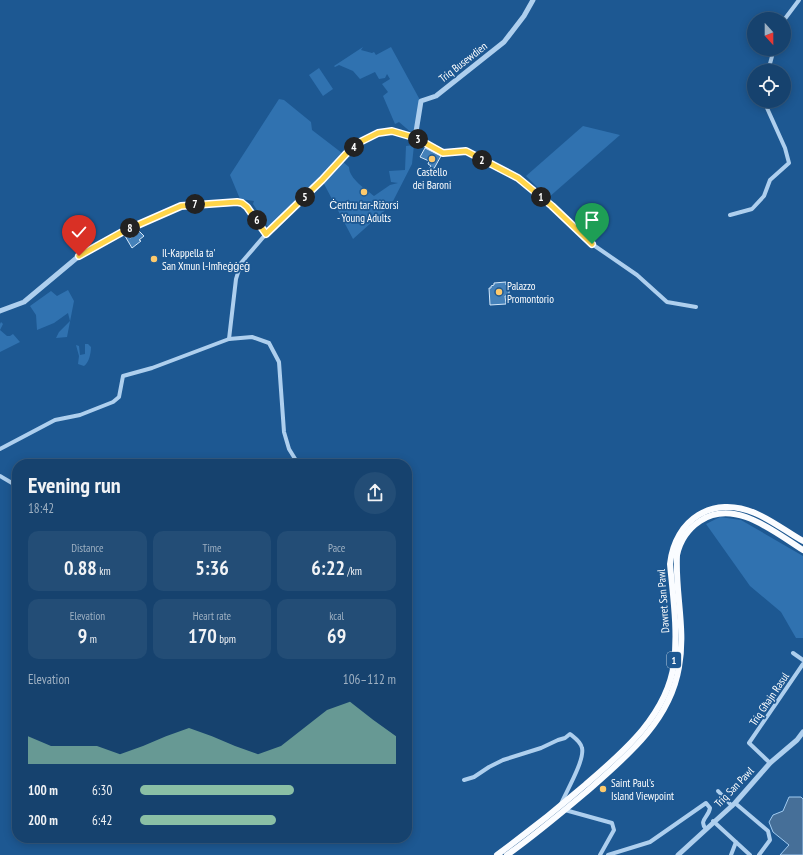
<!DOCTYPE html>
<html lang="en">
<head>
<meta charset="utf-8">
<style>
  :root { --surface:#16426e; --page:#234d76; --text:#f1f3f6; --muted:#9eb0c2; --line:#355b81; --accent:#8abfa5 }
  body { margin:0; font-family:"PT Sans Narrow",sans-serif; background:var(--page); color:var(--text); height:100vh; display:flex; flex-direction:column; font-size:15px; white-space:nowrap }
  * { box-sizing:border-box; margin:0 }
  p { font-size:13px; color:var(--muted) }
  .icon { flex:none; width:22px; height:22px; fill:none; stroke:currentColor; stroke-width:2; stroke-linecap:round; stroke-linejoin:round }
  .map { position:relative; flex:1; overflow:hidden }
  .sheet { position:absolute; left:12px; top:459px; width:400px; height:384px; display:flex; flex-direction:column; background:var(--surface); border-radius:16px; box-shadow:0 2px 10px #0003,0 0 0 1px var(--line) }
  .sheet>* { flex:none }
  .needle { width:26px; rotate:159deg }
  .controls { position:absolute; left:747px; top:12px; display:grid; gap:8px }
  .controls a { display:grid; place-items:center; width:44px; height:44px; border-radius:50%; background:var(--surface); box-shadow:0 2px 10px #0003,0 0 0 1px var(--line); font-size:20px }
  .pin { position:absolute; display:grid; place-items:center; width:34px; height:34px; color:#fff; margin:-41px -17px; border-radius:50% 50% 50% 0; rotate:-45deg; box-shadow:0 0 4px #0007 }
  .pin .icon { rotate:45deg }
  .km { position:absolute; width:20px; height:20px; margin:-10px; border-radius:50%; background:#222; color:#fff; font-size:11px; line-height:20px; text-align:center }
  .round { display:grid; place-items:center; flex:none; width:42px; height:42px; border-radius:21px; background:var(--page) }
  .overview { display:flex; align-items:center; justify-content:space-between; height:68px; padding:0 16px }
  h1 { font-size:22px; font-weight:700; line-height:30px }
  .figures { display:grid; grid-template-columns:repeat(3,1fr); gap:6px; height:68px; padding:4px 16px }
  .figures div { display:grid; align-content:center; border-radius:10px; background:var(--page); text-align:center }
  .figures b { font-size:20px; font-weight:700 }
  .figures small { font-size:11px; font-weight:400 }
  .figures p { font-size:11px }
  .chart { height:112px; padding:8px 16px }
  .chart p { display:flex; justify-content:space-between }
  .chart svg { width:100%; height:72px; margin-top:4px; fill:var(--accent); opacity:.7 }
  ul { padding:0 16px; list-style:none; font-size:13px }
  li { display:grid; grid-template-columns:64px 48px 1fr; align-items:center; height:30px }
  li i { height:10px; border-radius:5px; background:var(--accent) }
  .map>svg:first-child { display:block }
  .green { fill:#3072b0 }
  .water { fill:#466f98; stroke:#a1cbf0 }
  .building { fill:#4581b9; stroke:#d4e8fa }
  .lines { fill:none; stroke-linecap:round; stroke-linejoin:round }
  .minor { stroke:#aecfee; stroke-width:4 }
  .tertiary { stroke:#aecfee; stroke-width:5 }
  .trunk { stroke:#fafcff; stroke-width:6 }
  .route-casing { stroke:#fff; stroke-width:8 }
  .route { stroke:#ffd54a; stroke-width:5 }
  .poi-dot { fill:#fdca6d; stroke:#1d5892; stroke-width:1.5 }
  .labels { text-anchor:middle; dominant-baseline:central; stroke-width:3.5; stroke-linejoin:round; paint-order:stroke }
  .shield { fill:#1d5892; stroke:#bbcdde; stroke-width:1 }
  .shield-label { font-size:10px; font-weight:bold; fill:#fff }
  .street-label { font-size:11px; fill:#fff; stroke:#1d5892 }
  .poi-label { font-size:11px; fill:#fff; stroke:#1d5892; text-anchor:start }
</style>
</head>
<body>
<div class="map">
<svg width="803" height="855" viewBox="0 0 803 855">
  <rect width="100%" height="100%" fill="#1d5892"/>
  <g class="green">
    <polygon points="363,47 361,50 372,53 374,52 376,55 391,47 420,100 415,132 413,134 399,122 395,124 383,96 388,92 382,84 390,79 387,74 385,78 379,79 375,72 360,79 353,71 339,65 335,67 334,66"/>
    <polygon points="319,68 333,89 323,96 309,75"/>
    <polygon points="279,99 284,100 311,122 312,130 342,153 315,183 273,226 268,227 253,204 254,201 240,199 230,175"/>
    <polygon points="583,126 620,135 548,198 526,176"/>
    <path d="M414 145 412 164 391 205 353 239 323 182 343 162 349 167C349 179 366 189 374 196L390 185 398 183 391 182 389 171 405 170 406 146Z"/>
    <polygon points="68,290 74,301 67,337 56,338 59,332 70,321 68,313 54,323 37,330 36,315 30,306 51,291 57,296"/>
    <polygon points="1,322 3,324 0,330 7,336 10,336 13,334 20,342 0,352 0,324"/>
    <path d="M85 344H88L91 347C91 353 89 363 84 366L78 364 79 356 76 345 79 346 80 355 85 354Z"/>
    <polygon points="720,517 741,520 803,556 803,638 796,638 781,612 750,586 706,524"/>
  </g>
  <polygon class="water" points="789,797 801,797 803,799 803,855 780,855 789,845 773,832 769,822 773,815 783,811"/>
  <g class="building">
    <polygon points="425,148 441,156 431,174 427,172 431,166 428,164 429,161 420,157"/>
    <polygon points="137,229 144,236 139,240 141,241 132,248 125,236 128,234 130,238 136,235 134,231"/>
    <polygon points="506,282 506,285 509,285 509,296 505,296 506,304 490,305 489,288 491,288 491,286 494,285 494,283"/>
  </g>
  <g class="lines">
    <g class="minor">
      <polyline points="784,20 799,0"/>
      <polyline points="768,71 774,49"/>
      <polyline points="415,138 443,153 466,151 518,178 540,196 592,244 637,275 667,302 696,307"/>
      <polyline points="730,215 752,209 764,196 770,180 789,163 785,148 767,108 765,101"/>
      <polyline points="229,339 236,279 241,263 266,234"/>
      <polyline points="0,449 55,420 80,415 113,402 119,397 123,376 152,368 229,339 252,337 269,343 279,362 284,432 289,449 297,462"/>
      <polyline points="0,476 17,486"/>
      <polyline points="793,653 803,660"/>
      <polyline points="770,763 749,743 803,664"/>
      <path d="M464 780 474 777 489 767 503 760 541 748 558 740 565 738 570 734C575 738 581 742 582 748 585 760 566 792 561 804"/>
      <polyline points="718,791 732,806"/>
      <polyline points="735,803 768,831 770,840 759,855"/>
      <polyline points="565,810 612,823 614,830 600,855"/>
      <polyline points="713,821 750,855"/>
      <path d="M608 855 650 842 706 803 710 808C709 817 698 820 706 829"/>
      <polyline points="731,855 736,842"/>
    </g>
    <g class="tertiary">
      <path d="M0 311 24 302 79 256 138 224 181 206 240 203 247 207 266 234C285 216 303 199 321 180 339 163 354 139 380 133 393 130 403 134 415 138L421 101 436 96 504 42 524 16 533 0"/>
      <polyline points="678,855 735,803 770,763 797,740 803,732"/>
    </g>
    <g class="trunk">
      <path d="M497 855C527 833 556 810 585 785 622 753 667 716 674 663 678 630 673 597 670 564 675 519 713 495 755 513 772 520 787 532 803 541"/>
      <path d="M507 855C534 836 560 814 585 793 625 758 670 722 679 667 686 629 675 593 677 555 680 541 688 529 700 521 735 498 774 532 803 550"/>
    </g>
  </g>
  <g class="lines">
    <g class="route-casing">
      <polyline id="route" points="79,256 124,231 181,206 237,202 242,203 247,207 266,234 322,180 346,154 358,143 378,133 392,131 416,138 443,153 466,151 518,178 552,206 592,244"/>
    </g>
    <use href="#route" class="route"/>
  </g>
  <g class="poi-dot">
    <circle cx="432" cy="159" r="4"/>
    <circle cx="364" cy="192" r="4"/>
    <circle cx="154" cy="259" r="4"/>
    <circle cx="499" cy="292" r="4"/>
    <circle cx="603" cy="789" r="4"/>
  </g>
  <g class="labels">
    <rect class="shield" x="667" y="652" width="14" height="16" rx="3"/>
    <g class="shield-label">
      <text x="674" y="660">1</text>
    </g>
    <g class="street-label">
      <text transform="translate(463 62) rotate(-38)">Triq Busewdien</text>
      <text transform="translate(663 601) rotate(-94)">Dawret San Pawl</text>
      <text transform="translate(769 699) rotate(-56)">Triq Għajn Rasul</text>
      <text transform="translate(734 787) rotate(-46)">Triq San Pawl</text>
    </g>
    <g class="poi-label">
      <text x="432" y="172" text-anchor="middle">Castello<tspan x="432" dy="13">dei Baroni</tspan></text>
      <text x="364" y="205" text-anchor="middle">Ċentru tar-Riżorsi<tspan x="364" dy="13">- Young Adults</tspan></text>
      <text x="162" y="253">Il-Kappella ta'<tspan x="162" dy="13">San Xmun l-Imħeġġeġ</tspan></text>
      <text x="507" y="286">Palazzo<tspan x="507" dy="13">Promontorio</tspan></text>
      <text x="611" y="783">Saint Paul's<tspan x="611" dy="13">Island Viewpoint</tspan></text>
    </g>
  </g>
</svg>
<div class="controls">
<a><svg class="needle" viewBox="-14 -14 28 28"><path d="M0-13l5 13h-10z" fill="#e53935"/><path d="M0 13l5-13h-10z" fill="#9eb0c2"/></svg></a>
<a><svg class="icon" aria-label="locate" viewBox="0 0 24 24"><circle cx="12" cy="12" r="6"/><path d="M12 2v4M12 18v4M2 12h4M18 12h4"/></svg></a>
</div>
<div class="pin" style="left:592px;top:244px;background:#1e9e55"><svg class="icon" aria-label="arrive" viewBox="0 0 24 24"><path d="M6 21V4h12l-3 4 3 4H6"/></svg></div>
<div class="pin" style="left:79px;top:256px;background:#d93025"><svg class="icon" aria-label="check" viewBox="0 0 24 24"><path d="M5 12l5 5 9-10"/></svg></div>
<b class="km" style="left:541px;top:197px">1</b>
<b class="km" style="left:482px;top:160px">2</b>
<b class="km" style="left:418px;top:139px">3</b>
<b class="km" style="left:354px;top:147px">4</b>
<b class="km" style="left:305px;top:197px">5</b>
<b class="km" style="left:257px;top:220px">6</b>
<b class="km" style="left:195px;top:204px">7</b>
<b class="km" style="left:130px;top:228px">8</b>
<section class="sheet">
<div class="overview"><div><h1>Evening run</h1><p>18:42</p></div><a class="round"><svg class="icon" aria-label="share" viewBox="0 0 24 24"><path d="M12 15V3M7 8l5-5 5 5M5 13v7h14v-7"/></svg></a></div>
<div class="figures">
<div><p>Distance</p><b>0.88<small> km</small></b></div>
<div><p>Time</p><b>5:36</b></div>
<div><p>Pace</p><b>6:22<small> /km</small></b></div>
</div>
<div class="figures">
<div><p>Elevation</p><b>9<small> m</small></b></div>
<div><p>Heart rate</p><b>170<small> bpm</small></b></div>
<div><p>kcal</p><b>69</b></div>
</div>
<div class="chart"><p><span>Elevation</span>106–112 m</p>
<svg viewBox="0 0 160 44" preserveAspectRatio="none"><path d="M0 44V27L10 33L20 33L30 33L40 38L50 33L60 27L70 22L80 27L90 33L100 38L110 33L120 22L130 11L140 6L150 17L160 27V44z"/></svg>
</div>
<ul>
<li><b>100 m</b>6:30<i style="width:60%"></i></li>
<li><b>200 m</b>6:42<i style="width:53%"></i></li>
</ul>
</section>
</div>
</body>
</html>
